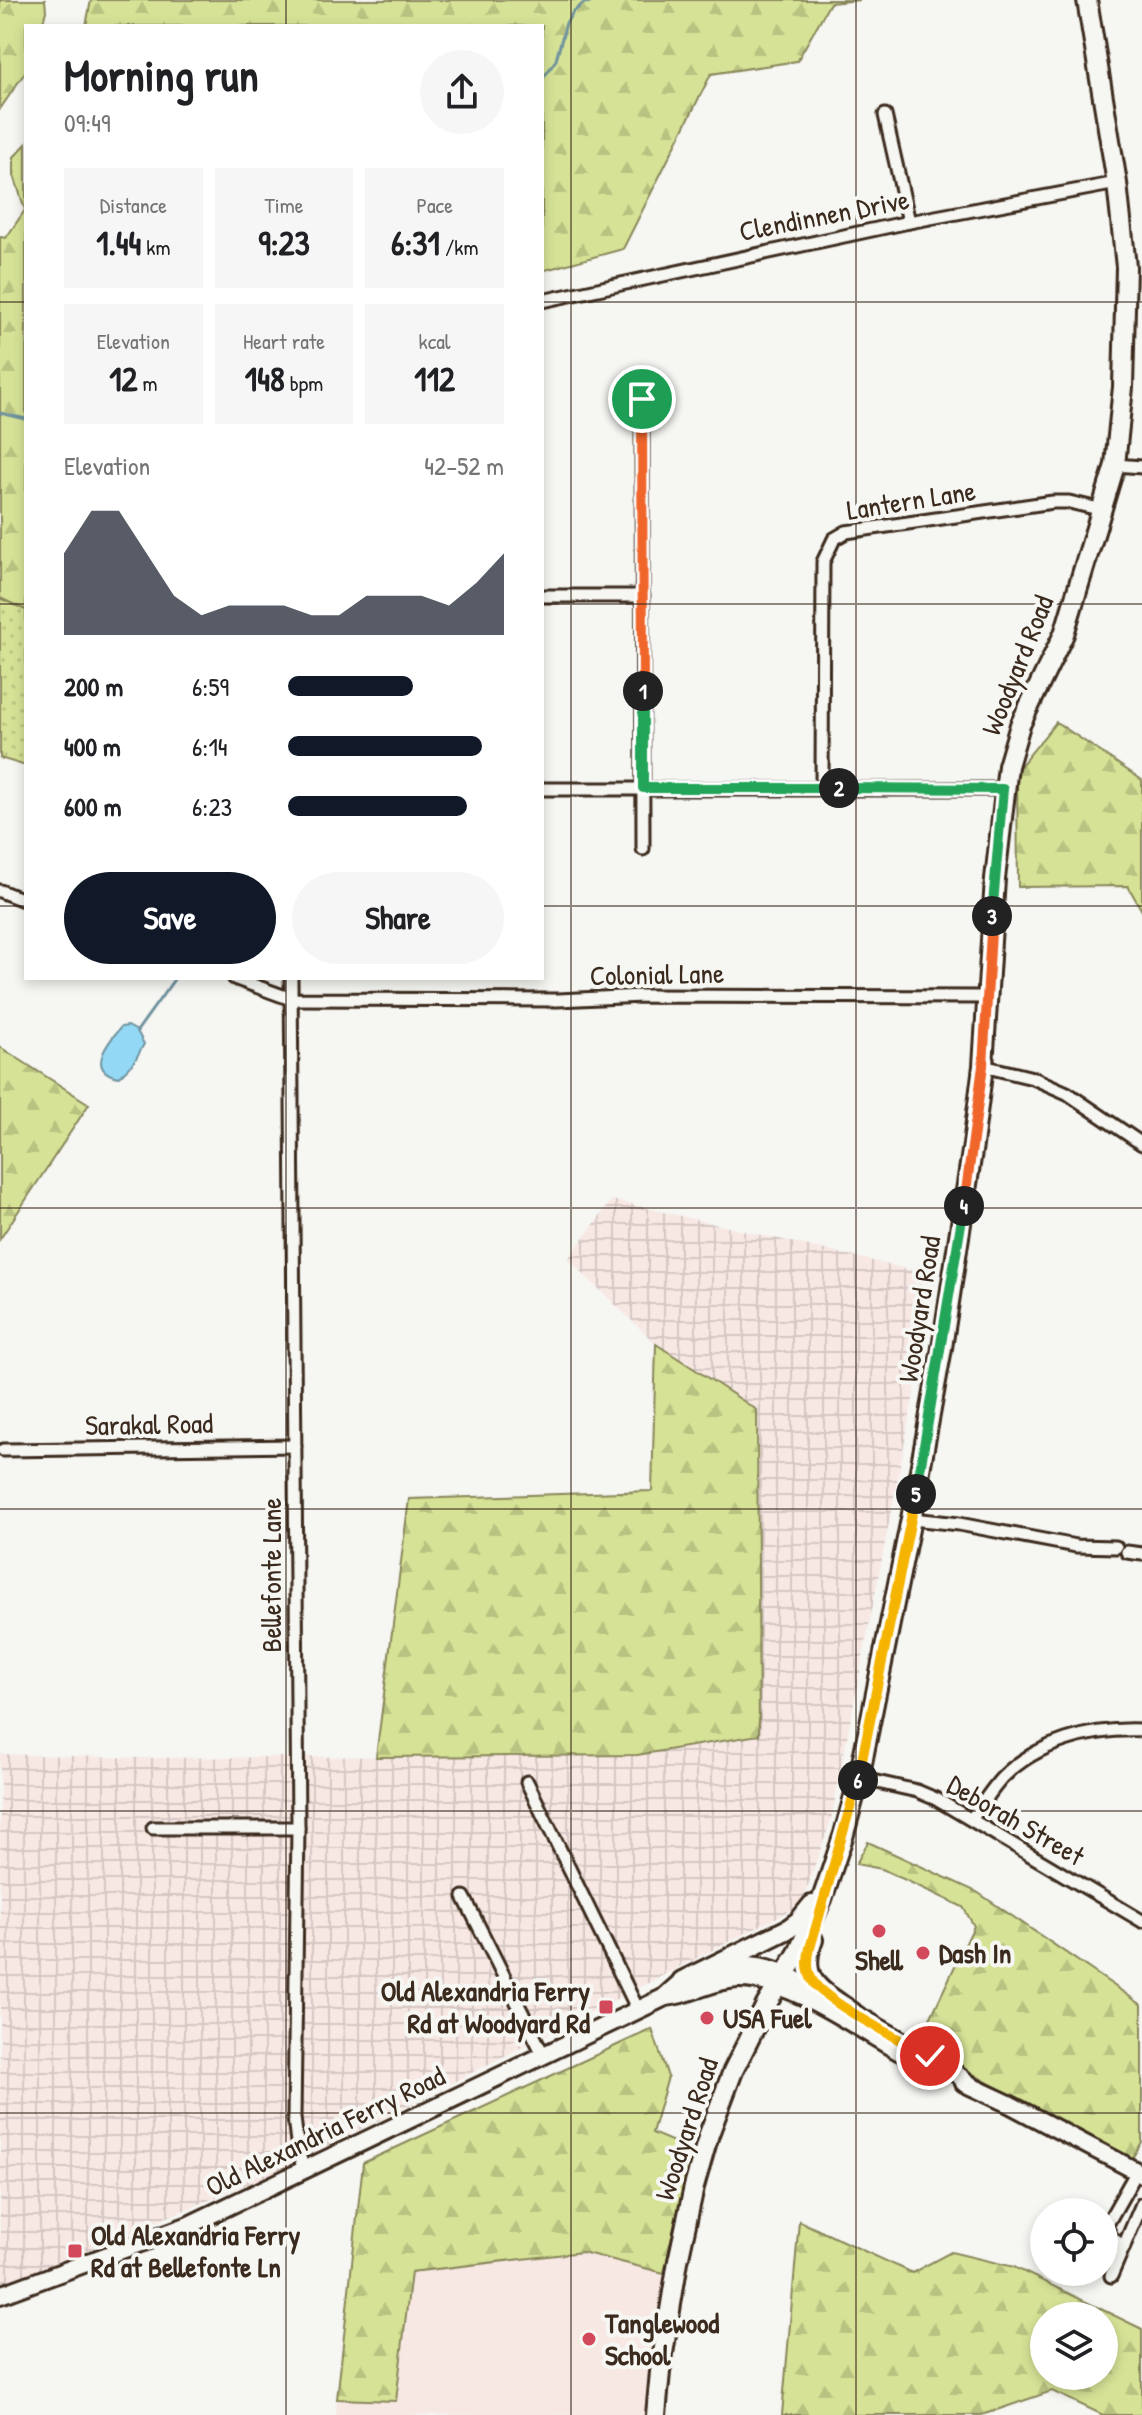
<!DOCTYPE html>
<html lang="en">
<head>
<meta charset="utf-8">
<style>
  :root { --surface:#fff; --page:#f6f6f6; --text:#202124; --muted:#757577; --accent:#111827 }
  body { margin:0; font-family:"Patrick Hand",sans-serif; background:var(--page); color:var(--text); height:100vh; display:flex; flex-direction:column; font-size:30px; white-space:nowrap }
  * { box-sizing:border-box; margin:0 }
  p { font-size:26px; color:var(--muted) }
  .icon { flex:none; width:44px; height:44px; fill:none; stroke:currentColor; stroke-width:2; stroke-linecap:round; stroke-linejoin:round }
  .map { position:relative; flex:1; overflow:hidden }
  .side { position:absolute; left:24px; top:24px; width:520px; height:956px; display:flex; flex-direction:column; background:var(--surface); border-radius:0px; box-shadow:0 4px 12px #0003 }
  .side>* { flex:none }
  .buttons { position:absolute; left:1030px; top:2198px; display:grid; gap:16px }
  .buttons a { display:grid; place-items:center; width:88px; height:88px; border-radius:50%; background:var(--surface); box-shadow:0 4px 12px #0003; font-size:40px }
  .pin { position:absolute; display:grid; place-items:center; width:68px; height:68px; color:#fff; margin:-34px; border:4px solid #fff; border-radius:50%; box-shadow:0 2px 8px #0007 }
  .km { position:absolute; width:40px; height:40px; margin:-20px; border-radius:50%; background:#222; color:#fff; font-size:22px; line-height:40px; text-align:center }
  .round { display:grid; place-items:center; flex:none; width:84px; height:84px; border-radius:42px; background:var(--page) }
  .overview { display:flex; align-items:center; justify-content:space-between; height:136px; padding:0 40px }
  h1 { font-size:44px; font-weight:800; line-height:60px }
  .figures { display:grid; grid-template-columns:repeat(3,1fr); gap:12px; height:136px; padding:8px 40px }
  .figures div { display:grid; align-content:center; border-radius:0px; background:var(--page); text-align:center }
  .figures b { font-size:34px; font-weight:800 }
  .figures small { font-size:22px; font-weight:400 }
  .figures p { font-size:22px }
  .chart { height:224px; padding:16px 40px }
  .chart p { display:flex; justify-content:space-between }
  .chart svg { width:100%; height:144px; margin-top:8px; fill:var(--accent); opacity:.7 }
  .primary-button { display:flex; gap:16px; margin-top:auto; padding:16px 40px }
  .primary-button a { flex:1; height:92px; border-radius:48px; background:var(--accent); color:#fff; font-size:32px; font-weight:800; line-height:92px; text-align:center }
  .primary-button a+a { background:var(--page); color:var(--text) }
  ul { padding:0 40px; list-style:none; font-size:26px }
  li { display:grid; grid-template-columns:128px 96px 1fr; align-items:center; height:60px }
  li i { height:20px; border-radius:10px; background:var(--accent) }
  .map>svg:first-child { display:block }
  .built { fill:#f7e8e4 }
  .industrial { fill:url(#industrial-grid) }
  .grass { fill:url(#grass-dots); stroke:#88865a; stroke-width:2 }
  .forest { fill:url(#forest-firs); stroke:#88865a; stroke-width:2; fill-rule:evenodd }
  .water { fill:#93d9f5; stroke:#70939f; stroke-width:2 }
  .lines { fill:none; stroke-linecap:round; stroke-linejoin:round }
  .stream { stroke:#70939f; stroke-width:3 }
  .street-casing { stroke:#3b2a1e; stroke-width:17 }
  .secondary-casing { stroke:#3b2a1e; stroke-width:22 }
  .primary-casing { stroke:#3b2a1e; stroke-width:24 }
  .street { stroke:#f6f6f2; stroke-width:11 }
  .secondary { stroke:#f6f6f2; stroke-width:16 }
  .primary { stroke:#f6f6f2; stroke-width:18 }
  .split-1-casing { stroke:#fff; stroke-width:16 }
  .split-2-casing { stroke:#fff; stroke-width:16 }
  .split-3-casing { stroke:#fff; stroke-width:16 }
  .split-4-casing { stroke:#fff; stroke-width:16 }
  .split-5-casing { stroke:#fff; stroke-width:16 }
  .split-6-casing { stroke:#fff; stroke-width:16 }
  .split-7-casing { stroke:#fff; stroke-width:16 }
  .split-1 { stroke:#f0652b; stroke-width:10 }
  .split-2 { stroke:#22a559; stroke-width:10 }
  .split-3 { stroke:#22a559; stroke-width:10 }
  .split-4 { stroke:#f0652b; stroke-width:10 }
  .split-5 { stroke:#22a559; stroke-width:10 }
  .split-6 { stroke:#f5b400; stroke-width:10 }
  .split-7 { stroke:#f5b400; stroke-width:10 }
  .grid { fill:none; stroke:#3b2a1e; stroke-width:2; stroke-opacity:0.55 }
  .poi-dot { fill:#d1495b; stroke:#f6f6f2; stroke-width:3 }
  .labels { text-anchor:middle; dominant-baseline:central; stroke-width:8; stroke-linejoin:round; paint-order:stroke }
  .street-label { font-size:28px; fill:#3b2a1e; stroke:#f6f6f2 }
  .poi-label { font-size:28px; font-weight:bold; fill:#3b2a1e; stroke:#f6f6f2; text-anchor:start }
</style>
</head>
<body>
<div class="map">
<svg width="1142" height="2415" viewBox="0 0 1142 2415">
  <defs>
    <pattern id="industrial-grid" width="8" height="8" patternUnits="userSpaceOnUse" patternTransform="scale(2)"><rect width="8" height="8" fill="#f7e8e4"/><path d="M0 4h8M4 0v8" fill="none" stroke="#d5c7c3"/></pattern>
    <pattern id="grass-dots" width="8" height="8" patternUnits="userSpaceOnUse" patternTransform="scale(2)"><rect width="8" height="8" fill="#d6e396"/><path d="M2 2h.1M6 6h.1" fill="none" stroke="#b9c381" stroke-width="1.8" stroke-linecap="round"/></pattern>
    <pattern id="forest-firs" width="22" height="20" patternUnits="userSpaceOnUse" patternTransform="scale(2)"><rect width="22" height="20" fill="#d6e396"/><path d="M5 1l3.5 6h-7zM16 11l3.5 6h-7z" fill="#b9c381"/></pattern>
  </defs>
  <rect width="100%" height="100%" fill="#f6f6f2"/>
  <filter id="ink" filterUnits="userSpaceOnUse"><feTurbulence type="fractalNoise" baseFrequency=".0125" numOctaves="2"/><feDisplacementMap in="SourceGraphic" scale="16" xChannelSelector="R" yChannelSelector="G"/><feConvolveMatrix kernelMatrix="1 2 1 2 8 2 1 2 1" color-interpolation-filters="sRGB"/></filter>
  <g filter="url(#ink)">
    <polygon class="built" points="582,2252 664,2273 647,2389 646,2415 336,2415 337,2399 396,2401 411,2272"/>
    <polygon class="industrial" points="612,1200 937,1276 831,1820 801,1905 275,2173 0,2286 0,1754 142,1758 636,1755 759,1735 757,1410 656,1344 568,1259"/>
    <polygon class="grass" points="0,598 26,610 26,766 0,758"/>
    <g class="forest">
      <polygon points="0,0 45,0 46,11 42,26 26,26 26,71 0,109"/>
      <polygon points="91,0 860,0 830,3 797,61 711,74 623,249 542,271 542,26 86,26"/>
      <polygon points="26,144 26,610 0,598 0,237 6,238 25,210 14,175 14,157"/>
      <polygon points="1056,722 1142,780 1142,911 1128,886 1018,887 1017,770"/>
      <polygon points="0,1047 89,1104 0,1239"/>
      <polygon points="656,1344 757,1410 759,1735 637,1755 376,1757 409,1499 652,1491"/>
      <polygon points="868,1842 977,1892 1142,2005 1142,2142 1128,2165 919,2042 974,1926 963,1907 882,1869 856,1864"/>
      <polygon points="652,2029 668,2077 652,2133 693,2150 664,2273 582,2252 411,2272 396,2401 337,2399 363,2163"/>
      <path d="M799 2221 912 2273 951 2252 1014 2267 1142 2329V2415H1103L1052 2391 982 2415H782ZM1044 2316H1104V2376H1044Z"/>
    </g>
    <path class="water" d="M128 1026 137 1031 144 1044 134 1062 119 1077C84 1071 109 1041 121 1027Z"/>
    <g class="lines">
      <g class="stream">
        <polyline points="542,80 556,60 566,23 573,12 584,3 607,0"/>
        <polyline points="0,413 26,419"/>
        <polyline points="137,1031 175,978"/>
      </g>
      <g class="street-casing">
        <g id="street">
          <polyline points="885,115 909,222"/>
          <polyline points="542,301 909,222 1117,183"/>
          <polyline points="642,399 643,849"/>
          <polyline points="1115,465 1142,467"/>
          <polyline points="542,596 643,596"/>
          <polyline points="822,787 823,562 834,539 846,532 1053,502 1069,502 1103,510"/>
          <polyline points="542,789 1003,789"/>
          <polyline points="0,891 26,901"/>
          <polyline points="234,978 291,999 558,1000 642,996 988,997"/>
          <polyline points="291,978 298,1828 294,2118 298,2150 304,2171"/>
          <polyline points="983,1066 1033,1078 1067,1093 1142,1144"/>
          <polyline points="3,1450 295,1446"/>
          <polyline points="912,1519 959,1524 1076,1546 1116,1547"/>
          <polyline points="1127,1552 1142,1554"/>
          <polyline points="859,1778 917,1791 936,1799 1142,1921"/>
          <polyline points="527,1782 638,2010"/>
          <path d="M972 1818C982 1805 991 1790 1002 1778 1037 1742 1092 1728 1141 1730"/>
          <polyline points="153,1828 298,1828"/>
          <polyline points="464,1897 543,2054"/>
          <polyline points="1124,2247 1111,2237 1106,2226 1137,2171"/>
          <polyline points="1111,2276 1142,2204"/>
        </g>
      </g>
      <g class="secondary-casing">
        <g id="secondary">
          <path d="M717 1970C743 1962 761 1964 785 1974L948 2067 973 2087"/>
          <path d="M666 1997C692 1995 712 1980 738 1979 790 1978 855 2027 900 2052"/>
          <polyline points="964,2083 1009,2104 1142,2174"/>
          <polyline points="0,2295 189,2225 663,1998 682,1981 695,1977"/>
        </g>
      </g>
      <g class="primary-casing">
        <g id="primary">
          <path d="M813 1940C797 1981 822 1991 852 2012"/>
          <polyline points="682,1981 788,1929 799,1921 812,1905"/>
          <polyline points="656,2415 660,2372 678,2261 694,2187 709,2134 733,2071 766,2005 798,1953 822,1899 844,1834 859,1778 913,1509 942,1348 973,1145 983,1066 995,879 1008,766 1020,725 1064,634 1115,465 1123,387 1126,267 1117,183 1087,0"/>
        </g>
      </g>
      <use href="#street" class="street"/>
      <use href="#secondary" class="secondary"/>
      <use href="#primary" class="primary"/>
    </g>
  </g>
  <g class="lines" filter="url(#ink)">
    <g class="split-1-casing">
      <polyline id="split-1" points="642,399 643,691"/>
    </g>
    <g class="split-2-casing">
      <polyline id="split-2" points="643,691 643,788 839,788"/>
    </g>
    <g class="split-3-casing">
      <polyline id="split-3" points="839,788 1003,789 992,916"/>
    </g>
    <g class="split-4-casing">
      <polyline id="split-4" points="964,1206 983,1066 992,916"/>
    </g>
    <g class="split-5-casing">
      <polyline id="split-5" points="916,1494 964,1206"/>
    </g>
    <g class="split-6-casing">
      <polyline id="split-6" points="858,1780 916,1494"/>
    </g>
    <g class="split-7-casing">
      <path id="split-7" d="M858 1780 810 1948C807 1960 806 1972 814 1983 829 2004 904 2042 930 2056"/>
    </g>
    <use href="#split-1" class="split-1"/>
    <use href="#split-2" class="split-2"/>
    <use href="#split-3" class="split-3"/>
    <use href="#split-4" class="split-4"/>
    <use href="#split-5" class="split-5"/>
    <use href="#split-6" class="split-6"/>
    <use href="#split-7" class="split-7"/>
  </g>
  <path class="grid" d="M286 0V26M571 0V2415M856 0V2415M0 302H26M542 302H1142M0 604H26M542 604H1142M0 906H26M542 906H1142M286 978V2415M0 1208H1142M0 1509H1142M0 1811H1142M0 2113H1142"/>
  <g class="poi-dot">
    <circle cx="879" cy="1931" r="8"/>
    <circle cx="923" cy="1953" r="8"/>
    <rect x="598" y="1999" width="16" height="16" rx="4"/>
    <circle cx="707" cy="2018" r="8"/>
    <rect x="67" y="2243" width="16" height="16" rx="4"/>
    <circle cx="589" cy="2339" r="8"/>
  </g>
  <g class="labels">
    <g class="street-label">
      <text transform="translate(824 215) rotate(-11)">Clendinnen Drive</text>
      <text transform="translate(911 500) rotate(-9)">Lantern Lane</text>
      <text transform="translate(1017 665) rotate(-68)">Woodyard Road</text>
      <text transform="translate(657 974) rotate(-1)">Colonial Lane</text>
      <text transform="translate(919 1309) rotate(-81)">Woodyard Road</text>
      <text transform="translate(149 1424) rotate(-1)">Sarakal Road</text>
      <text transform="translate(271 1575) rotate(-90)">Bellefonte Lane</text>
      <text transform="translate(1016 1820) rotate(30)">Deborah Street</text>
      <text transform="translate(686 2129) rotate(-72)">Woodyard Road</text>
      <text transform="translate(325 2131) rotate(-26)">Old Alexandria Ferry Road</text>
    </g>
    <g class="poi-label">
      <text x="939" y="1953">Dash In</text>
      <text x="879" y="1960" text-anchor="middle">Shell</text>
      <text x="590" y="1991" text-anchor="end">Old Alexandria Ferry<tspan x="590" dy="32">Rd at Woodyard Rd</tspan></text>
      <text x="723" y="2018">USA Fuel</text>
      <text x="91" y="2235">Old Alexandria Ferry<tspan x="91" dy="32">Rd at Bellefonte Ln</tspan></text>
      <text x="605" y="2323">Tanglewood<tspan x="605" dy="32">School</tspan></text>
    </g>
  </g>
</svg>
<div class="buttons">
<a><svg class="icon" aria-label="locate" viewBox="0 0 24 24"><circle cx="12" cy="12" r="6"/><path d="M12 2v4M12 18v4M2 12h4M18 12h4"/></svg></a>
<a><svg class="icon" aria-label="layers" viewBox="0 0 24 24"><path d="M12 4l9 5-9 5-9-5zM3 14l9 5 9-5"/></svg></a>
</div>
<div class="pin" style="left:642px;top:399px;background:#1e9e55"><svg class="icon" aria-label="arrive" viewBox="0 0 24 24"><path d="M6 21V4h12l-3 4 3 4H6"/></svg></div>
<div class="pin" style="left:930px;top:2056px;background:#d93025"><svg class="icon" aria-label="check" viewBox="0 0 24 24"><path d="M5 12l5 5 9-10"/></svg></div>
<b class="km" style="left:643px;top:691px">1</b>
<b class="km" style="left:839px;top:788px">2</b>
<b class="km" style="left:992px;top:916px">3</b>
<b class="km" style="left:964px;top:1206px">4</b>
<b class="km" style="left:916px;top:1494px">5</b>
<b class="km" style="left:858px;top:1780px">6</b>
<section class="side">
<div class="overview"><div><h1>Morning run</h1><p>09:49</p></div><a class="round"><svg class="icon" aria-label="share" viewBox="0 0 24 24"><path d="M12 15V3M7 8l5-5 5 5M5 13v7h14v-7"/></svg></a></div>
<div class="figures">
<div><p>Distance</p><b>1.44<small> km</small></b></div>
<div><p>Time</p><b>9:23</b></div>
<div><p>Pace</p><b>6:31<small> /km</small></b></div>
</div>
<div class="figures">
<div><p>Elevation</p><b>12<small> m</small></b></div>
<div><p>Heart rate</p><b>148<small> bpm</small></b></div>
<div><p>kcal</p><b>112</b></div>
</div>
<div class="chart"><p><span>Elevation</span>42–52 m</p>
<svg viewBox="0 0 160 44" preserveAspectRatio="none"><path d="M0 44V19L10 6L20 6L30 19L40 32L50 38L60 35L70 35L80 35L90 38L100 38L110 32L120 32L130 32L140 35L150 28L160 19V44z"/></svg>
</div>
<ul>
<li><b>200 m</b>6:59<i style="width:58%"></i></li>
<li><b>400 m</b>6:14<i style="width:90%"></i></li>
<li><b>600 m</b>6:23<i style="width:83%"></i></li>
</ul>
<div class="primary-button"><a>Save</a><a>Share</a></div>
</section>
</div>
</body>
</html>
